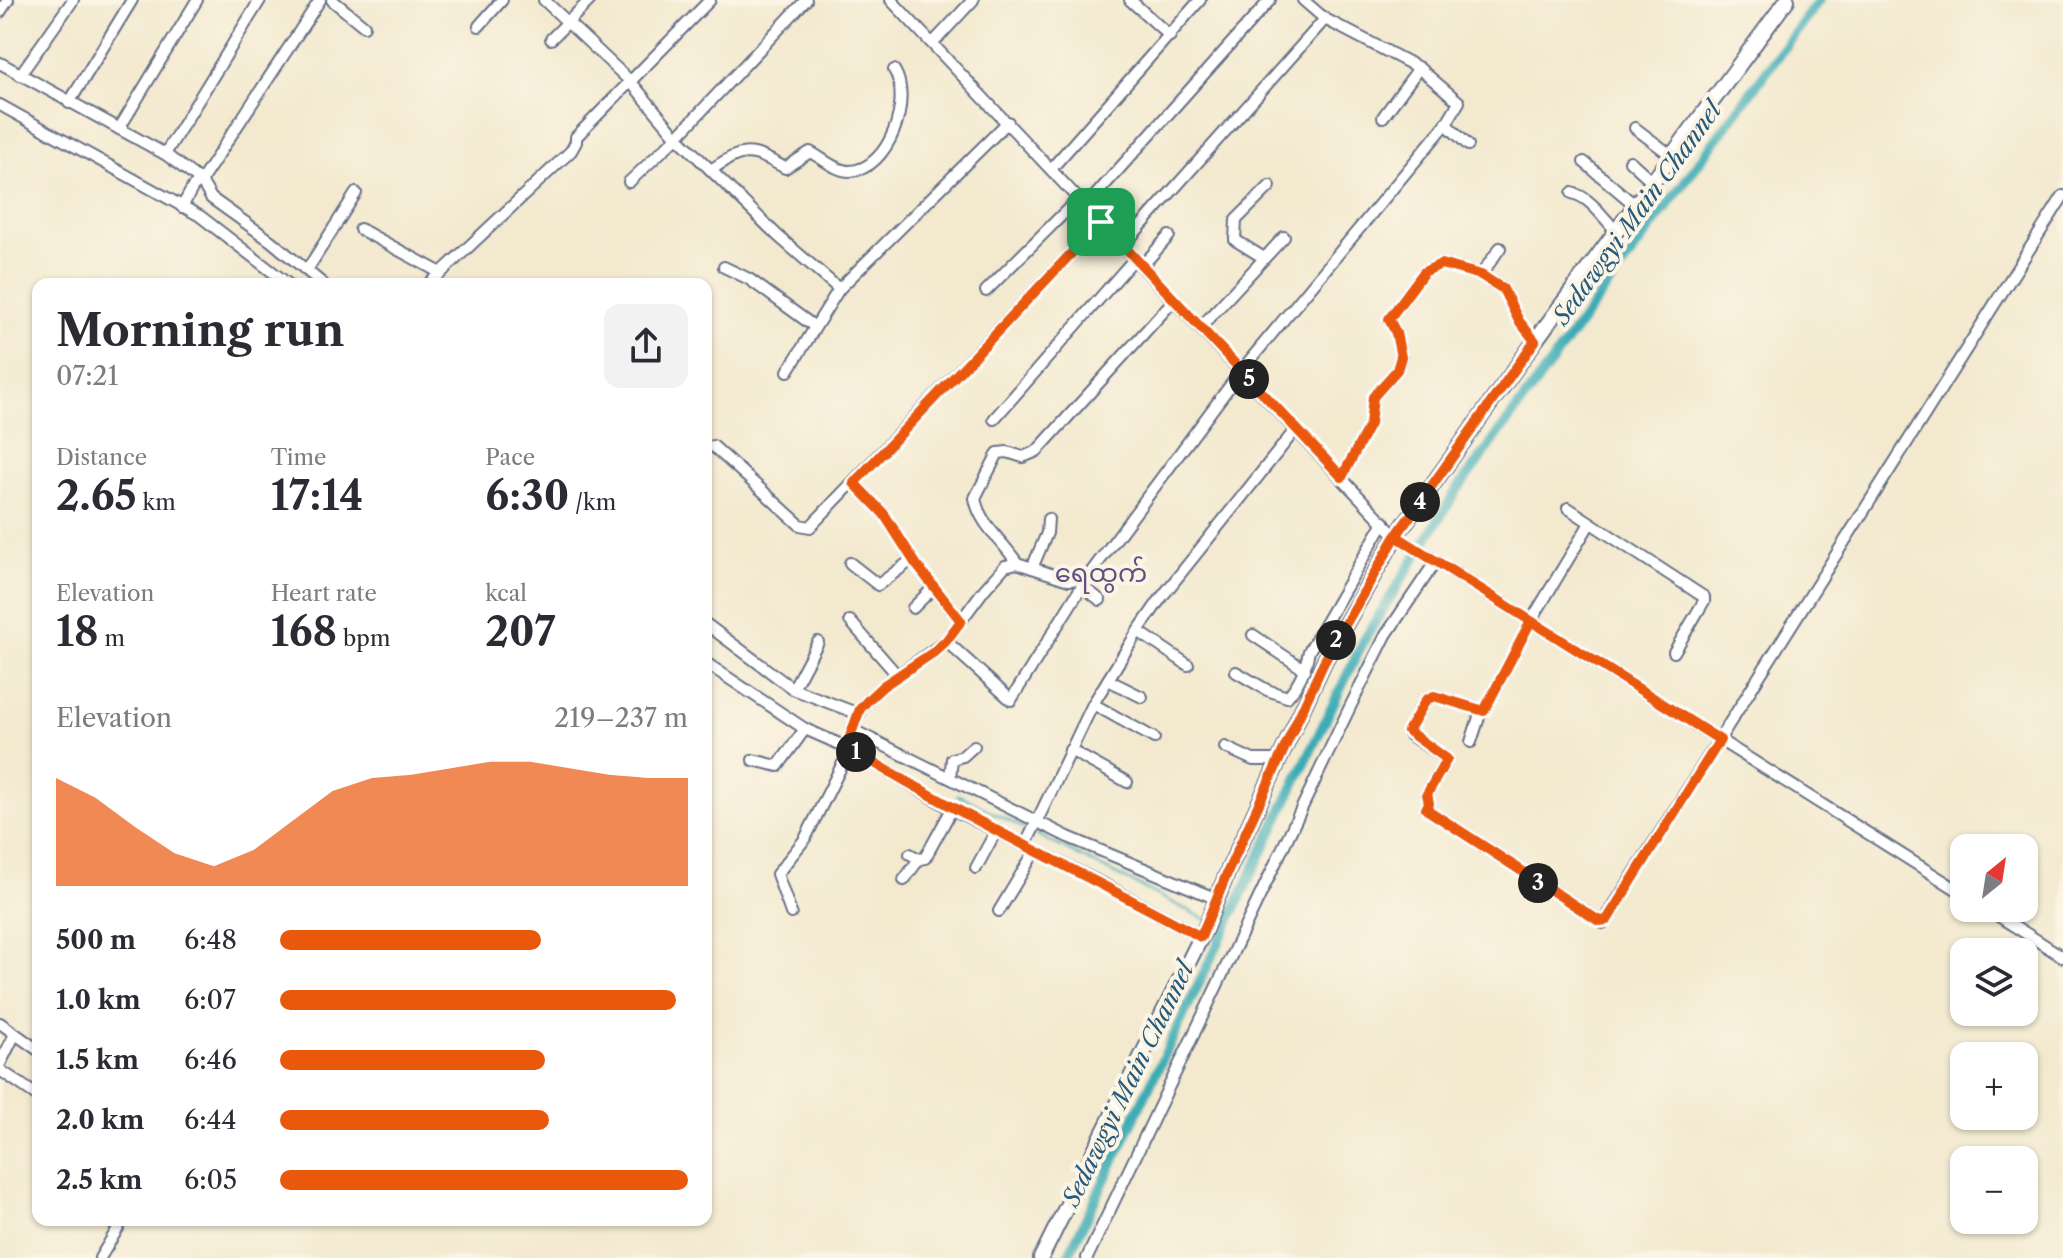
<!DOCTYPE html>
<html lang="en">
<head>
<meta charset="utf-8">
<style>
  :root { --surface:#fff; --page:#f2f2f3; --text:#2b2b33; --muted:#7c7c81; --accent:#ea580c }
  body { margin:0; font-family:"Libre Caslon Text","Noto Sans Myanmar",serif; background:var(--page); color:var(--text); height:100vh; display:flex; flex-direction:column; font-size:30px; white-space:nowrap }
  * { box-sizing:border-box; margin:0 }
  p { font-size:26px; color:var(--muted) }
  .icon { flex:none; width:44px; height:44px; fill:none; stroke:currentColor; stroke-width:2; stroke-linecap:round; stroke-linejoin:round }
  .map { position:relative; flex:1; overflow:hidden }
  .sheet { position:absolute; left:32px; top:278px; width:680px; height:948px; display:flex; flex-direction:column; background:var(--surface); border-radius:16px; box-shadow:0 2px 6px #0004 }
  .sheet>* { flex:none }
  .needle { width:52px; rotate:30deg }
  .fabs { position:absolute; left:1950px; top:834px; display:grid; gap:16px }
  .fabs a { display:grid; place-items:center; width:88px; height:88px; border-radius:16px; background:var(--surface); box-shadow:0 2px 6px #0004; font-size:40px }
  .pin { position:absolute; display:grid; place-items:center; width:68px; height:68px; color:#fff; margin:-34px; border-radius:16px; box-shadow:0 4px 12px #0006 }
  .km { position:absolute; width:40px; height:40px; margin:-20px; border-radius:50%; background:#222; color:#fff; font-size:22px; line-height:40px; text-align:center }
  .round { display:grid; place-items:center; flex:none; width:84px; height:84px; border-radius:16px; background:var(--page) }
  .overview { display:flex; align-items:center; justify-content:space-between; height:136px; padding:0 24px }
  h1 { font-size:44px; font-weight:800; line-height:60px }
  .metrics { display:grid; grid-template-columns:repeat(3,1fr); gap:12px; height:136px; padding:8px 24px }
  .metrics div { display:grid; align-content:center }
  .metrics b { font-size:40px; font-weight:800 }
  .metrics small { font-size:22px; font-weight:400 }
  .metrics p { font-size:22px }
  .chart { height:224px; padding:16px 24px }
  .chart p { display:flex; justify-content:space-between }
  .chart svg { width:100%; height:144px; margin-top:8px; fill:var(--accent); opacity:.7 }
  ul { padding:0 24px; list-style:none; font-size:26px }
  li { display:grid; grid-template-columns:128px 96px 1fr; align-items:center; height:60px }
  li i { height:20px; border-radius:10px; background:var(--accent) }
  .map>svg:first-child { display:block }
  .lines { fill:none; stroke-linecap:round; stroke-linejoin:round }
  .stream { stroke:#3bacb6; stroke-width:3 }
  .canal { stroke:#3bacb6; stroke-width:10 }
  .street-casing { stroke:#677086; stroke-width:14 }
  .secondary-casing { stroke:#677086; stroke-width:18 }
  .street { stroke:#fff; stroke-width:10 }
  .secondary { stroke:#fff; stroke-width:14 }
  .route-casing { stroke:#fff; stroke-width:16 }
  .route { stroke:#ea580c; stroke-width:10 }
  .labels { text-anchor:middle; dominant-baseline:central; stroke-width:8; stroke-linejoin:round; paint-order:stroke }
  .water-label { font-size:24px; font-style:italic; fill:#265b7d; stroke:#fcf5e5 }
  .quarter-label { font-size:26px; fill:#5d5283; stroke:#fcf5e5 }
</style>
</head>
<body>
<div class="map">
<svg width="2063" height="1258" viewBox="0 0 2063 1258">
  <rect width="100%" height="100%" fill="#fcf5e5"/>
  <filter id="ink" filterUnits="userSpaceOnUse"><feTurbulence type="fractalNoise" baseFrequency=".0125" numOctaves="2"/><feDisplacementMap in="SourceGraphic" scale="16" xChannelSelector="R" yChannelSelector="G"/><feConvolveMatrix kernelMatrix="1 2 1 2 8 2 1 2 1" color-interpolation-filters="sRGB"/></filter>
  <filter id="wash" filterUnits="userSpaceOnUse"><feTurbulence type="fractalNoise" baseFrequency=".006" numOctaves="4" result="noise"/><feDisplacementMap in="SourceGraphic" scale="32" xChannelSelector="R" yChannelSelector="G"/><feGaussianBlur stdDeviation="1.8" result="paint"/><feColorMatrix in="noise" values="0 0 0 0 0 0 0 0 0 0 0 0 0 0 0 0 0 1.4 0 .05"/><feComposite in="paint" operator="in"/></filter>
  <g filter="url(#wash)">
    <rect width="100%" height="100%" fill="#f3e9cf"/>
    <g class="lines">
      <g class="stream">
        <polyline points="958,795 1205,919"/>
        <polyline points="1212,922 1225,929"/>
      </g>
      <polyline class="canal" points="1067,1258 1364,640 1457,490 1819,0"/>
    </g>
  </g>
  <g filter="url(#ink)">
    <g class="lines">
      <g class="street-casing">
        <g id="street">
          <polyline points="320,0 201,181 211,198 271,241 323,284"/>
          <polyline points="332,0 364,26"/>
          <polyline points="544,0 630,81 677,137 778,236 839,289 1008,122"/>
          <polyline points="891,0 1396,536 1964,894"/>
          <polyline points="1130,0 1170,36"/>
          <polyline points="0,12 8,0"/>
          <polyline points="479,26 502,0"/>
          <polyline points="551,39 590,0"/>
          <polyline points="933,43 973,0"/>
          <polyline points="0,63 165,154 201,181 193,187 182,207"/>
          <polyline points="20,75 73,0"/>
          <polyline points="69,103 132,0"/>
          <polyline points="0,105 200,216 288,284"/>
          <polyline points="1383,117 1419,68"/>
          <polyline points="1446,124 1468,145"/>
          <polyline points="1635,128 1672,156"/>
          <polyline points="119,129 197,0"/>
          <polyline points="165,154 260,0"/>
          <polyline points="1630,161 1653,182"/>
          <polyline points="1584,162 1636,206"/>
          <polyline points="1051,169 1200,0"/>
          <path d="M711 170C743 148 750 148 785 168L810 152C822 158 836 171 850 171 889 170 913 99 894 70"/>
          <polyline points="629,182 677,137 806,0"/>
          <path d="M1572 193C1591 197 1604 219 1617 232"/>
          <polyline points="1086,206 1270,0"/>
          <polyline points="360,229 441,273"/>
          <polyline points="1123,246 1325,19"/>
          <polyline points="1264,258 1235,240 1236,220 1270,186"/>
          <polyline points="1142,266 1169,236"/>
          <polyline points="724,267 749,279 815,327"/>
          <polyline points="307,270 356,193"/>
          <polyline points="1481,275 1500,248"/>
          <polyline points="429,284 571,151 576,142 576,137 710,0"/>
          <polyline points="986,291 1079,198"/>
          <polyline points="1200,328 1284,237"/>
          <polyline points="788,371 839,289"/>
          <polyline points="994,419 1135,258"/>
          <polyline points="713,446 800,525 810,527 1101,222"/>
          <polyline points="1342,477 1370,424 1373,397 1397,370 1401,357 1396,333 1389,319 1424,272 1441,264 1481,275 1503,289 1519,321 1535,341"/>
          <polyline points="854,483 884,514 916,564 961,621"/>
          <polyline points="1568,508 1704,597 1704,601 1674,652"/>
          <polyline points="1590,523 1531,621 1484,711 1434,696 1426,700 1408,731 1410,735 1447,759 1427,794 1429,803 1426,809 1603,923 2063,196"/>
          <polyline points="850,563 878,585 913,559"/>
          <path d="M1017 563C1004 542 979 524 975 498L998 453 1007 452 1023 457 1037 451 1174 300"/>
          <polyline points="1032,568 1047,533 1048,519"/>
          <polyline points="1082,586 1100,600"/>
          <polyline points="913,608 934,587"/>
          <polyline points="850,621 898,676"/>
          <polyline points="706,624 793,689 859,714"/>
          <polyline points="1138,631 1188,665"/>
          <polyline points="1253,635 1305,670"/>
          <polyline points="946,641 1011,700 1082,586 1081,579"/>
          <polyline points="706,663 805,729 853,750 952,809 1101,883 1201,937"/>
          <path d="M1236 672 1267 690 1287 697C1300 683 1305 670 1309 651L1384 522"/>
          <polyline points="1108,680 1142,697"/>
          <polyline points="793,689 818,642"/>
          <polyline points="1093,704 1154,738"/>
          <polyline points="853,730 1068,837 1217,899"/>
          <polyline points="1471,742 1481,711"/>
          <polyline points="1225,747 1253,760 1278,760"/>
          <polyline points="1070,750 1127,782"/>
          <polyline points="753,760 778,766 805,729"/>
          <polyline points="950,778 952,759 963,756 974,746"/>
          <polyline points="1025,846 1093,704 1138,631 1161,598 1296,429"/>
          <polyline points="910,854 919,859 925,858 952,809"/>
          <polyline points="976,868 996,831"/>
          <polyline points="904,880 919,859"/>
          <polyline points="1986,908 2063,957"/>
          <polyline points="999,911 1035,851"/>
          <polyline points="791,913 777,874 805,839 842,765 853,750 848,742 860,709 869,699 883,686 946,641 983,591 1005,566 1017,563 1069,580 1081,579 1089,575 1241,371 1446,124 1459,102 1419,68 1325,19 1303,0"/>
          <polyline points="0,1023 38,1050"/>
          <polyline points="0,1064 15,1034"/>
          <polyline points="0,1070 38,1096"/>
          <polyline points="100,1258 123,1220"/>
          <polyline points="1087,1258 1349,709 1386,635 1436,561"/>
        </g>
      </g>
      <g class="secondary-casing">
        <polyline id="secondary" points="1041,1258 1205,929 1228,871 1325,660 1396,536 1535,341 1787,0"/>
      </g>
      <use href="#street" class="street"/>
      <use href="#secondary" class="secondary"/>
    </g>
  </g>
  <g class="lines" filter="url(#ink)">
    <g class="route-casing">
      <path id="route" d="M1101 222 854 483 884 514 916 564 961 621 946 641 934 652 883 686 869 699 860 709 848 742 853 750C966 819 1085 874 1201 937L1228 871 1325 660 1396 536 1531 621 1484 711 1434 696 1426 700 1408 731 1447 759 1427 794 1429 803 1426 809 1599 921 1607 920 1720 740 1436 561 1430 558 1396 536 1535 341 1519 321 1503 289 1481 275 1441 264 1424 272 1389 319 1396 333 1401 357 1397 370 1373 397 1370 424 1342 477 1101 222"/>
    </g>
    <use href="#route" class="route"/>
  </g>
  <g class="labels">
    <g class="water-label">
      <text transform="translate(1637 213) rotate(-54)">Sedawgyi Main Channel</text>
      <text transform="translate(1128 1084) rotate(-64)">Sedawgyi Main Channel</text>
    </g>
    <g class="quarter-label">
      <text x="1101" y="573">ရေထွက်</text>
    </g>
  </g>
</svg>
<div class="fabs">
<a><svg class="needle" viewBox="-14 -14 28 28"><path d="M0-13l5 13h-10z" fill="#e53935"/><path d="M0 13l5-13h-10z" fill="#7c7c81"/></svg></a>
<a><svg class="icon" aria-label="layers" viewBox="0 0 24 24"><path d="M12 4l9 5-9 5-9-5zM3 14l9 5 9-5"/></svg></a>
<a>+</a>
<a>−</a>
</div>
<div class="pin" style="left:1101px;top:222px;background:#1e9e55"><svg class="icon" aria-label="arrive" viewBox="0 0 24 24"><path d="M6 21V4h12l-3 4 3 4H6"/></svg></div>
<b class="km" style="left:856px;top:752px">1</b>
<b class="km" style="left:1336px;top:640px">2</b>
<b class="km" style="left:1538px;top:883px">3</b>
<b class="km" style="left:1420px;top:502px">4</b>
<b class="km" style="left:1249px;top:379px">5</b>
<section class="sheet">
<div class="overview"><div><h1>Morning run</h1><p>07:21</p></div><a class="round"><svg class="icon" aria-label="share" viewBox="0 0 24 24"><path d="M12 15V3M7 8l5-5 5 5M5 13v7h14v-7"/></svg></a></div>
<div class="metrics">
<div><p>Distance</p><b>2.65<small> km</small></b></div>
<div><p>Time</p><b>17:14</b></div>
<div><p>Pace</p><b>6:30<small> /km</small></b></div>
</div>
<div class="metrics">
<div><p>Elevation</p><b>18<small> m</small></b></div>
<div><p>Heart rate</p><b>168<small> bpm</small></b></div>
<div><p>kcal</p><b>207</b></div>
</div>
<div class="chart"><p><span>Elevation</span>219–237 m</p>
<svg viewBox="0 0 160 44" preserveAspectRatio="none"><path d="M0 44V11L10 17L20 26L30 34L40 38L50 33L60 24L70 15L80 11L90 10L100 8L110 6L120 6L130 8L140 10L150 11L160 11V44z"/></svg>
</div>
<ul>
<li><b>500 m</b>6:48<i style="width:64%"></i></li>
<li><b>1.0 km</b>6:07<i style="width:97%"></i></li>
<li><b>1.5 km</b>6:46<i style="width:65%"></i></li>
<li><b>2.0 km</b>6:44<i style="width:66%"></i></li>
<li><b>2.5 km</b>6:05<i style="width:100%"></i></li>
</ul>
</section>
</div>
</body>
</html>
